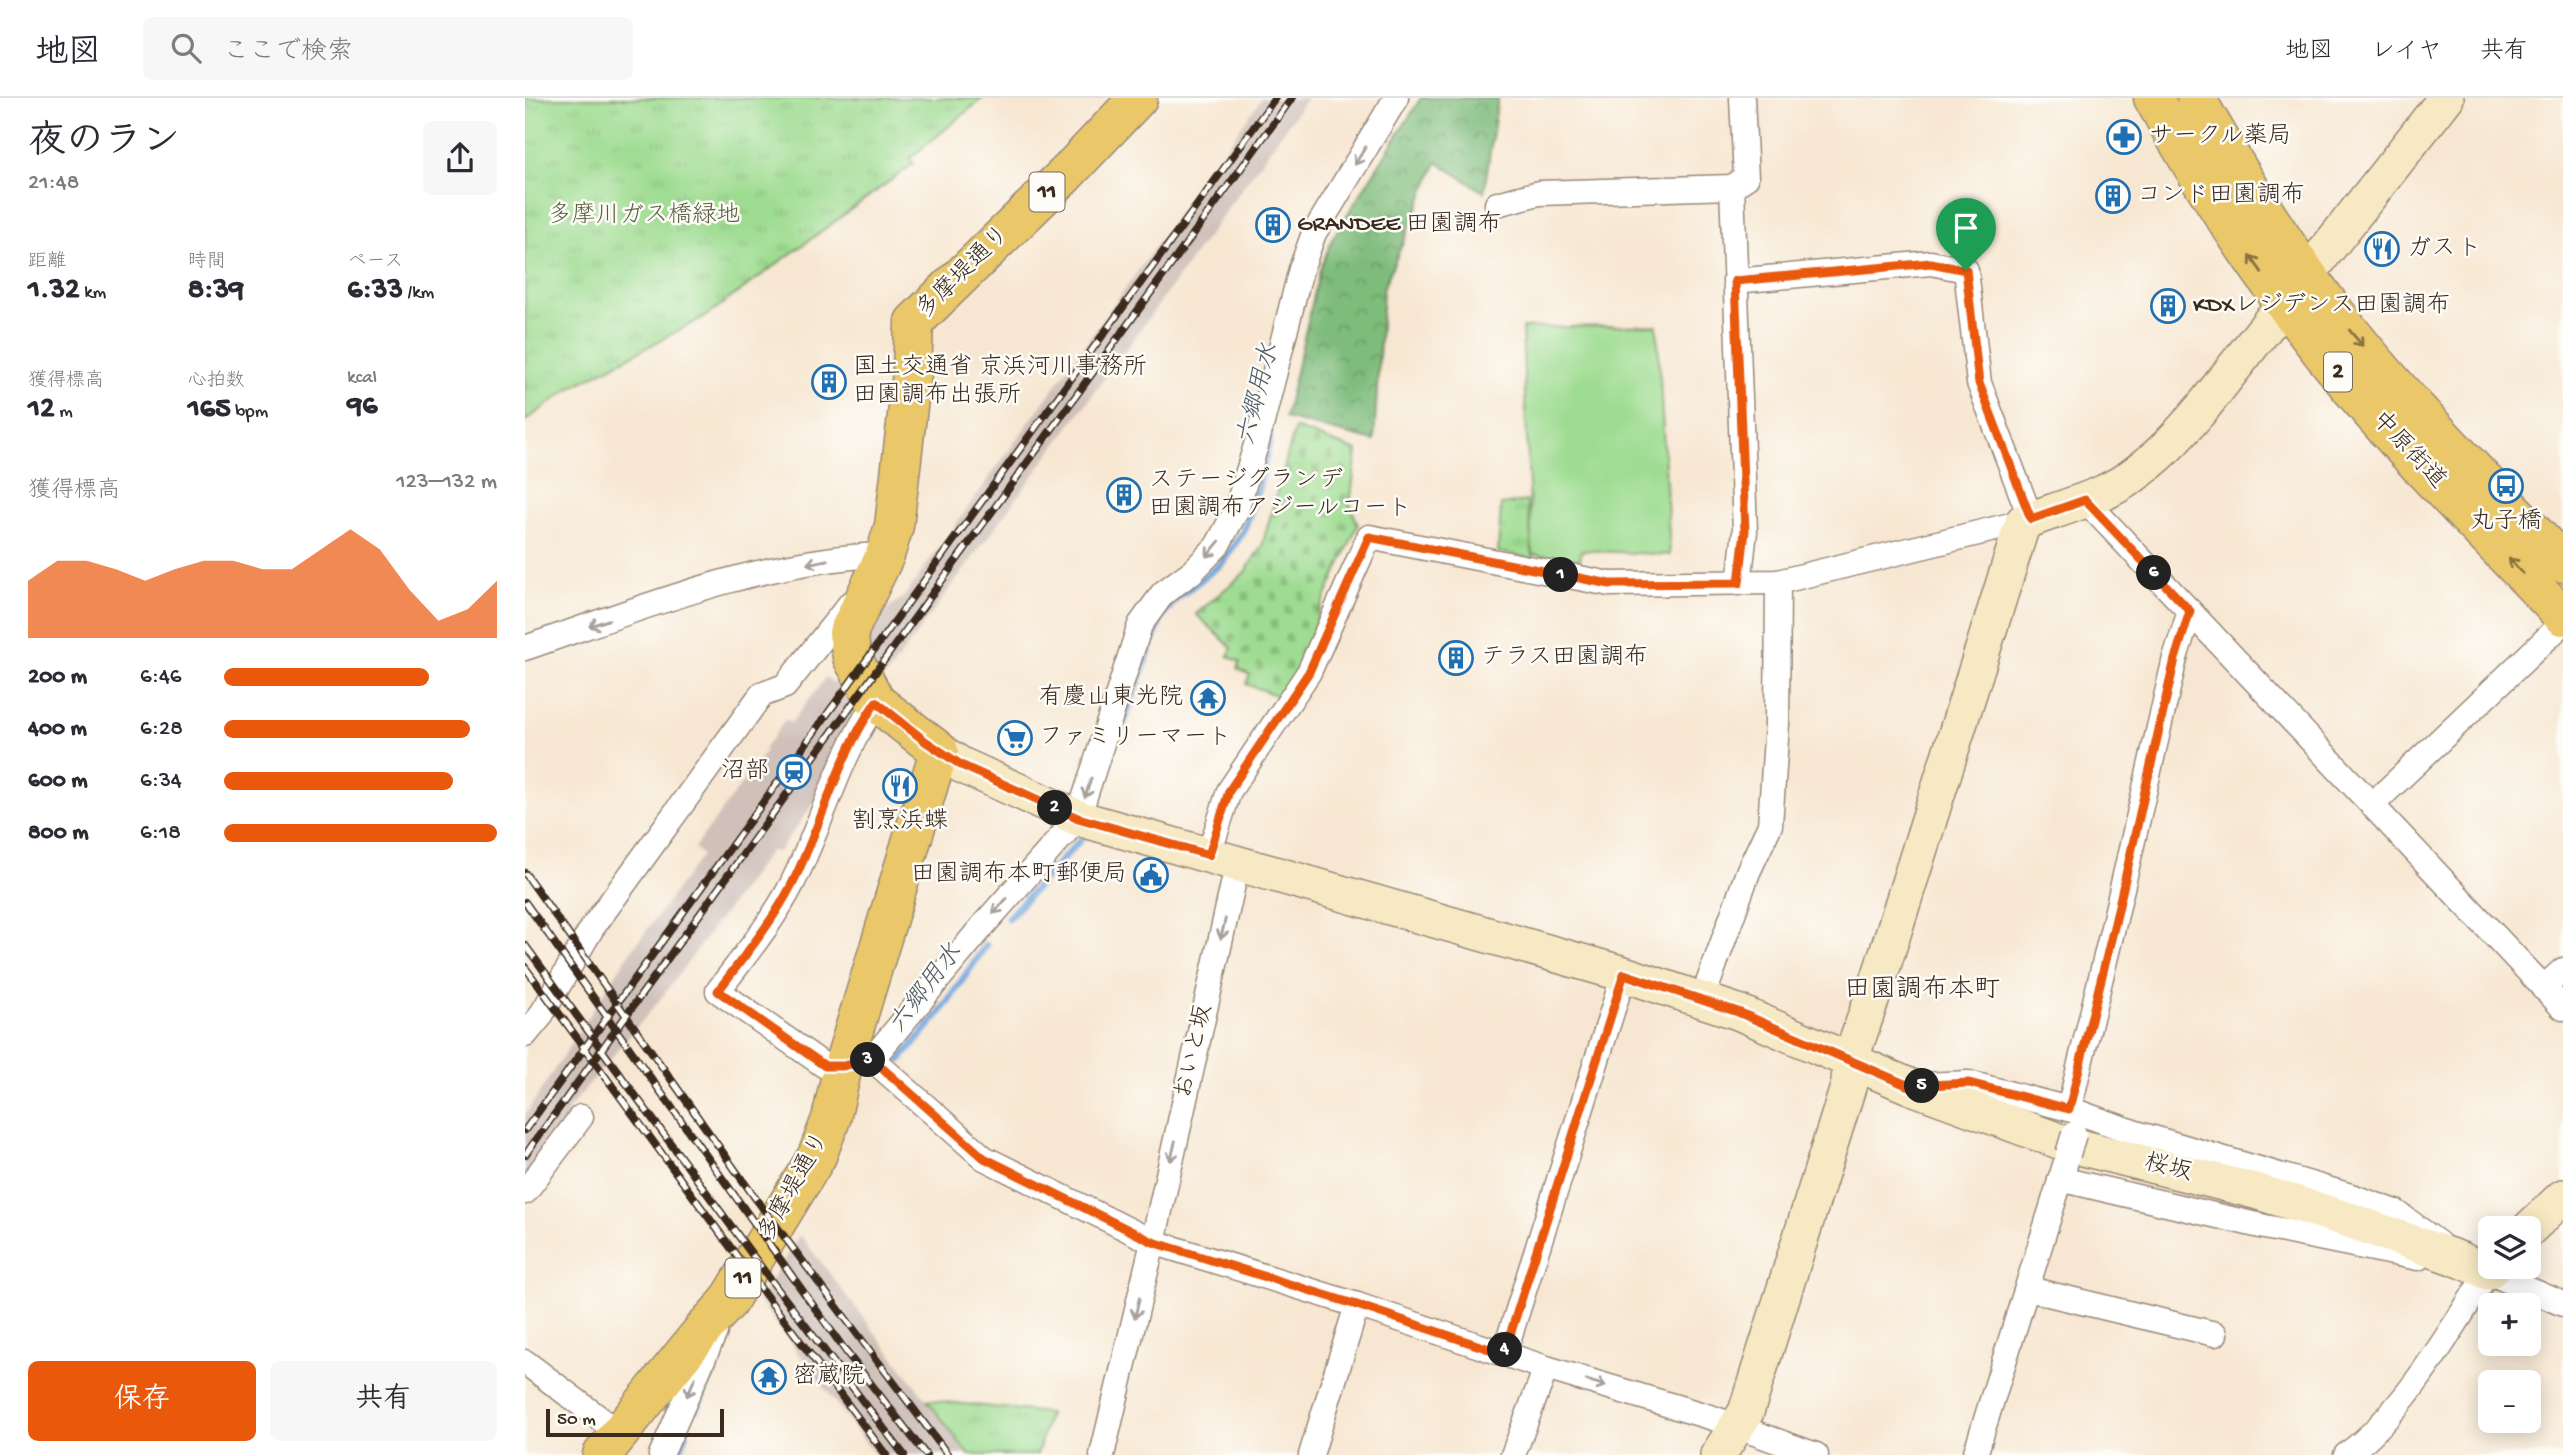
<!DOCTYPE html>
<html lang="ja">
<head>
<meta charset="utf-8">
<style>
  :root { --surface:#fff; --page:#f7f7f7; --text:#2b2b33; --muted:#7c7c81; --line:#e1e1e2; --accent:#ea580c }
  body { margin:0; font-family:"Gochi Hand","Klee One",sans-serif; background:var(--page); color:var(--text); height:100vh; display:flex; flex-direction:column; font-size:26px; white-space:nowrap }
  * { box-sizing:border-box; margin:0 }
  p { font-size:23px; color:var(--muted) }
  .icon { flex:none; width:38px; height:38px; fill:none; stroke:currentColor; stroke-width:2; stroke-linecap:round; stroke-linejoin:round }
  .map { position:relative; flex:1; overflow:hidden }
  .details { display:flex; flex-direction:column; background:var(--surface); width:525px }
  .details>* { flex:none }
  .fabs { position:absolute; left:1953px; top:1118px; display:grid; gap:14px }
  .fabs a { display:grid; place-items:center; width:63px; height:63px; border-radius:10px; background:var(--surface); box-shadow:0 4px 18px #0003; font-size:35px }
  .scale { position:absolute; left:21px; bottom:18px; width:178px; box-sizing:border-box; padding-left:7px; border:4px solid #3b2a1e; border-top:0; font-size:19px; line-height:24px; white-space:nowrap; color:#3b2a1e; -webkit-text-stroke:5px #fdfcf7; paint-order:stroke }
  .pin { position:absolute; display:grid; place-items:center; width:60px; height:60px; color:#fff; margin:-72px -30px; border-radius:50% 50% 50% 0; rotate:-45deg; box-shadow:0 0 7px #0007 }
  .pin .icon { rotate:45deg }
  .km { position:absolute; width:35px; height:35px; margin:-18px; border-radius:50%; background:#222; color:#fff; font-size:19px; line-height:35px; text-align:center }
  .round { display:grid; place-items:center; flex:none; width:74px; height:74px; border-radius:10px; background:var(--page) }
  .head { display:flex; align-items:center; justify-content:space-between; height:119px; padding:0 28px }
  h1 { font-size:38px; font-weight:800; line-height:52px }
  .figures { display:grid; grid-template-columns:repeat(3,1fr); gap:10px; height:119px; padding:7px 28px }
  .figures div { display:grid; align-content:center }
  .figures b { font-size:30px; font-weight:800 }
  .figures small { font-size:19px; font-weight:400 }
  .figures p { font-size:19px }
  .chart { height:196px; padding:14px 28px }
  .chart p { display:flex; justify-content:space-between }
  .chart svg { width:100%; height:126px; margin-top:7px; fill:var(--accent); opacity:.7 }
  .button { display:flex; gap:14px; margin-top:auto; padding:14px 28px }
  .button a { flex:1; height:80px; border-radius:10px; background:var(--accent); color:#fff; font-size:28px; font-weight:800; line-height:80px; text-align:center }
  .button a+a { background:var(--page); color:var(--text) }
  ul { padding:0 28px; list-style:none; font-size:23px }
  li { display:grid; grid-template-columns:112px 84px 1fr; align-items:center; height:52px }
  li i { height:18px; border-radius:9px; background:var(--accent) }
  header { display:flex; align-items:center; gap:42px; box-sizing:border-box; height:98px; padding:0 35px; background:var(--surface); border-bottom:2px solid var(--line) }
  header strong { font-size:33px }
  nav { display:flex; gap:38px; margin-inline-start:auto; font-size:24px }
  .search { width:490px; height:63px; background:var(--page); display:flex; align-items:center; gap:18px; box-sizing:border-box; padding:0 24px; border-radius:10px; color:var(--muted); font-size:26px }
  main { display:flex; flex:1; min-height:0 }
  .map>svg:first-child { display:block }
  .railway { fill:#cfc0ba }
  .forest { fill:url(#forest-crowns); stroke:#5c734c; stroke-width:2 }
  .cemetery { fill:url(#cemetery-stones); stroke:#6c8358; stroke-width:2 }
  .park { fill:url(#park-tufts); stroke:#6c8358; stroke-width:2 }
  .pitch { fill:#9edc91; stroke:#6c8358; stroke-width:2 }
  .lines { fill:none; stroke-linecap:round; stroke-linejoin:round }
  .stream { stroke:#6ca2da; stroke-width:7 }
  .street-casing { stroke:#998878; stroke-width:27 }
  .secondary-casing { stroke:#998878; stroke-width:38 }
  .primary-casing { stroke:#998878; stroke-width:41 }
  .street { stroke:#fff; stroke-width:24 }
  .secondary { stroke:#f7e9c3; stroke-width:35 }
  .primary { stroke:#eac769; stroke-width:38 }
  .rail-casing { stroke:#3b2a1e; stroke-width:8 }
  .rail { stroke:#fdfcf7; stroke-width:5; stroke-dasharray:16; stroke-linecap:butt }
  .street-bridge-casing { stroke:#998878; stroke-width:27; stroke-linecap:butt }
  .street-bridge { stroke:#fff; stroke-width:24 }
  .oneway { stroke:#a79f9a }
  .oneway2 { stroke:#8a7140 }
  .route-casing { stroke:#fff; stroke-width:14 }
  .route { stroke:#ea580c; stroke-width:9 }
  .labels { text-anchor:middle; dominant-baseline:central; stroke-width:5; stroke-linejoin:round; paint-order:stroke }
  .shield { fill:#fdfcf7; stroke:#75695f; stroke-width:2 }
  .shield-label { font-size:23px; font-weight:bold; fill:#3b2a1e }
  .poi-label { font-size:24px; fill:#3b2a1e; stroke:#fdfcf7; text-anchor:start }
  .park-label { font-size:24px; fill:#595f40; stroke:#fdfcf7 }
  .street-label { font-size:24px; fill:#3b2a1e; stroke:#fdfcf7 }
  .water-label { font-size:26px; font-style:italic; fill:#4f5a69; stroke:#fdfcf7 }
  .neighbourhood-label { font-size:26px; fill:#3b2a1e; stroke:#fdfcf7 }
</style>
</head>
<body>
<header>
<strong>地図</strong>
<div class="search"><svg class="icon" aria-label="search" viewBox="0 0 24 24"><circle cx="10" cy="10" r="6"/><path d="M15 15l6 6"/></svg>ここで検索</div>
<nav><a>地図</a><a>レイヤ</a><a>共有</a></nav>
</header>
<main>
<section class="details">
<div class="head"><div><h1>夜のラン</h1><p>21:48</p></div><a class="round"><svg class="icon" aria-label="share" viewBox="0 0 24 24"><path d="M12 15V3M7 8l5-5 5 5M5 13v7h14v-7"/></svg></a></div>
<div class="figures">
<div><p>距離</p><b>1.32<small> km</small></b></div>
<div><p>時間</p><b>8:39</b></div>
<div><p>ペース</p><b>6:33<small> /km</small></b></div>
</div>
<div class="figures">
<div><p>獲得標高</p><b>12<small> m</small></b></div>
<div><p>心拍数</p><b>165<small> bpm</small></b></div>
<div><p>kcal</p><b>96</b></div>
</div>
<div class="chart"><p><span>獲得標高</span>123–132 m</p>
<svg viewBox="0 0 160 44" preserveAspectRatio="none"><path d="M0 44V24L10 17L20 17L30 20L40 24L50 20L60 17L70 17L80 20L90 20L100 13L110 6L120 13L130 27L140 38L150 34L160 24V44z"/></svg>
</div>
<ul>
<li><b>200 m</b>6:46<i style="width:75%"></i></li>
<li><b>400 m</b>6:28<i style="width:90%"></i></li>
<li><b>600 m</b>6:34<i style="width:84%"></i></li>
<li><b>800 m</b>6:18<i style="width:100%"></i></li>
</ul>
<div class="button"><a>保存</a><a>共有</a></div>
</section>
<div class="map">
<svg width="2038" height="1357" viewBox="0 0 2038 1357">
  <defs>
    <pattern id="forest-crowns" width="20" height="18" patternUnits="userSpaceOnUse" patternTransform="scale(1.75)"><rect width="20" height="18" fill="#7ebc7b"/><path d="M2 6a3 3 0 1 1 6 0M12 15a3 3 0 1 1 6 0" fill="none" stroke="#689964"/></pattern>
    <pattern id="cemetery-stones" width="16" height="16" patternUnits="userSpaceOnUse" patternTransform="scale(1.75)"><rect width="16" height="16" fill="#9edc91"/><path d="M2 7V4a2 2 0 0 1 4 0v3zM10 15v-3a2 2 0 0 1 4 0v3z" fill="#89bd7d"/></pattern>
    <pattern id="park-tufts" width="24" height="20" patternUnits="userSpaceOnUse" patternTransform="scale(1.75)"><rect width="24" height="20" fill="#9edc91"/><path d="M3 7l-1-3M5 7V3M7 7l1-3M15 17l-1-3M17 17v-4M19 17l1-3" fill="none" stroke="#89bd7d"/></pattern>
  </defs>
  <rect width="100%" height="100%" fill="#fdfcf7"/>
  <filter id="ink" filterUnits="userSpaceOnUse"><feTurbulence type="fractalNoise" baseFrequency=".0143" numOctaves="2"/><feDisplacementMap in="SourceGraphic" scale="14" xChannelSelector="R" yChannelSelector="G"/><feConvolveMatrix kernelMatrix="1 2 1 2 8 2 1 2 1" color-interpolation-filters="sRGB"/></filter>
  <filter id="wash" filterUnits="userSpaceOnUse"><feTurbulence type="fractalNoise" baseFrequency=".00686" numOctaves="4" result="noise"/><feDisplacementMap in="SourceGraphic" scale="28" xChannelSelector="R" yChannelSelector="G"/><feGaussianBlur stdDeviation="1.57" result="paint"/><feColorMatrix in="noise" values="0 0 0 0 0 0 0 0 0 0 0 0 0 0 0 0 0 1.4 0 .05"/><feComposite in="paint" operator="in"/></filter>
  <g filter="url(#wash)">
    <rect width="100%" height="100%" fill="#f7e7d2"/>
    <g class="railway">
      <polygon points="737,0 782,0 597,257 320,633 301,689 253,754 245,753 137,899 42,1013 48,1018 0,1085 0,1017 104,856 177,757 169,750 241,653 239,651 261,621 266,625 301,579 309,586 365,508 378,500"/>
      <polygon points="275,1137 444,1357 350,1357 233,1202"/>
    </g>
    <polygon class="forest" points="896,0 973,0 959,94 912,64 858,191 849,343 760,320 795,172 807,141"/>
    <polygon class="cemetery" points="770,330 832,353 825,406 833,427 795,511 778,563 756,599 721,586 725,577 713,571 715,564 703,558 707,550 671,516 719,475 737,448"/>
    <g class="park">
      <polygon points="0,0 458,0 385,60 388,66 181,218 47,289 0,323"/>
      <polygon points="1002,403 1008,461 973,454 976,407"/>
      <polygon points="402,1302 524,1315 512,1357 444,1357"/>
    </g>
    <polygon class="pitch" points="1132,227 1145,457 1057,452 1055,462 1007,456 997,230"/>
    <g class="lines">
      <g class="stream">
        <polyline points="597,629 636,520 651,501 697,465 718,434 734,387 745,341"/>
        <polyline points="483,820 557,740"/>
        <polyline points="375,962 414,916 461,847"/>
        <polyline points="172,1311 192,1265"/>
        <polyline points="152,1357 161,1337"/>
      </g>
    </g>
  </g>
  <g filter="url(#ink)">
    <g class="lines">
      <g class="street-casing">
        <g id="street">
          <polyline points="1207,89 1220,433 1214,485"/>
          <polyline points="972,106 1014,95 1207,89 1221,80 1217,0"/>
          <polyline points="1210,183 1406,165 1441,172 1454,285 1506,421"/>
          <polyline points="1560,402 2038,910"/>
          <path d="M0 550C114 511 239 460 360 457"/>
          <path d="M351 604C313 660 297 726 267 786 247 825 219 858 193 893L300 968H318L347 961 461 824 553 720 615 527 638 495 668 473 692 448 711 413 732 344 776 171 789 135 871 0"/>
          <polyline points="1847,707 2038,525"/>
          <polyline points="684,756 704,693 784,574 844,439 1085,486 1253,484 1498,424"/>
          <polyline points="2018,890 2038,872"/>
          <polyline points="1177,902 1223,774 1245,727 1252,626 1253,484"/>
          <polyline points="0,937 15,919 67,830 236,597 260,588 325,506"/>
          <polyline points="347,961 459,1060 628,1144 832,1207 1021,1270 1188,1320 1291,1357"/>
          <polyline points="1398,987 1444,985 1544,1011 1611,1035 1826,1098 1871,1114 1913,1145"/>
          <polyline points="1544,1011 1589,825 1650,560 1665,513"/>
          <polyline points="1535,1081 1740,1129 1893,1160"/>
          <polyline points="0,1094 56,1019"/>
          <polyline points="1503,1191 1690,1236"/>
          <polyline points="979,1256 1099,876"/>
          <polyline points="0,1264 94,1335"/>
          <polyline points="136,1357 190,1234"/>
          <polyline points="577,1357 628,1144 713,764"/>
          <polyline points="786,1357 832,1207"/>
          <polyline points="988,1357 1021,1270"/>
          <polyline points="1450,1357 1540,1067"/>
          <path d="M1821 1357C1877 1318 1926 1232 1963 1174L2038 1206"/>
        </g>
      </g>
      <g class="secondary-casing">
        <g id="secondary">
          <polyline points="414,653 436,667 553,720 1099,876 1213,914 1384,988 1542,1046 1730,1093 1821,1121 1936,1162 1963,1174 1968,1169"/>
          <polyline points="2004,1131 2038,1099"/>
          <path d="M1193 1357 1221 1314 1324 986 1325 963 1355 877 1498 424C1525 414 1553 406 1580 394 1620 375 1650 342 1678 309L1921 0"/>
        </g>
      </g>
      <g class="primary-casing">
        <g id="primary">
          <path d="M1628 0C1685 104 1752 202 1828 293 1894 372 1968 444 2038 518"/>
          <path d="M1671 0C1714 75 1760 150 1813 218 1881 306 1962 384 2038 465"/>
          <polyline points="77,1357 181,1228 203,1204 292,1058 306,1021 318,968 414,653 351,604 327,559 323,535 360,457 369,428 387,275 389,224 540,77 613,0"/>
        </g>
      </g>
      <use href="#street" class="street"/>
      <use href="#secondary" class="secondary"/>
      <use href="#primary" class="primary"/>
      <g class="rail-casing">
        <g id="rail">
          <polyline points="0,775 228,1097 423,1357"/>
          <polyline points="0,804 322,1255 401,1357"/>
          <polyline points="0,847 245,1181 379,1357"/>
          <polyline points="0,869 239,1195 361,1357"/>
          <polyline points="0,1032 750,0"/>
          <polyline points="0,1057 767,0"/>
        </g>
      </g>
      <use href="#rail" class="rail"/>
      <g class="street-bridge-casing">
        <polyline id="street-bridge" points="1543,1056 1549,1036"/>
      </g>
      <use href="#street-bridge" class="street-bridge"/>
    </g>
    <defs><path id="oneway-shaft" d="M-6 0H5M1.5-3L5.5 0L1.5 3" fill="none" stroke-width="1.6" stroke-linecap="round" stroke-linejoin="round" transform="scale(1.75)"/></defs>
    <g class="oneway">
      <use href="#oneway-shaft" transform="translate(835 58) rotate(121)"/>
      <use href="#oneway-shaft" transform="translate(688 451) rotate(130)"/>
      <use href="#oneway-shaft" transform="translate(292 464) rotate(169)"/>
      <use href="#oneway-shaft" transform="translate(74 525) rotate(161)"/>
      <use href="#oneway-shaft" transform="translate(563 690) rotate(108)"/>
      <use href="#oneway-shaft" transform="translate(475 808) rotate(132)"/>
      <use href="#oneway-shaft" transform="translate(698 831) rotate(103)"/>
      <use href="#oneway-shaft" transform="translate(648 1053) rotate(103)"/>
      <use href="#oneway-shaft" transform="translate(612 1210) rotate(103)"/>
      <use href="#oneway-shaft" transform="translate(1071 1285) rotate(17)"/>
      <use href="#oneway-shaft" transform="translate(166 1289) rotate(114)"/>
    </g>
    <g class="oneway2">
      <use href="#oneway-shaft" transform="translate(1731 166) rotate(-125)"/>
      <use href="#oneway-shaft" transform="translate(1831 240) rotate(50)"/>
      <use href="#oneway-shaft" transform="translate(1991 468) rotate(-133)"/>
    </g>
  </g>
  <g class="lines" filter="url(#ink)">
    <g class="route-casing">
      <path id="route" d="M1406 165 1441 172 1454 285 1506 421 1560 402 1665 513 1650 561 1590 825 1544 1011 1444 985 1384 988 1213 914 1099 876 979 1256 832 1207 628 1144 459 1060 347 961 318 968H300L193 893C219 858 247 825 267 786 297 726 312 660 351 604L400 643 436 667 553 720 684 757 704 693 784 574 844 439 1085 486 1214 485 1220 433 1210 183Z"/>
    </g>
    <use href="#route" class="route"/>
  </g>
  <defs>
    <g id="pharmacy-ring" transform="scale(1.75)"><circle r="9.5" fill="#fdfcf7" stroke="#1f6fb2" stroke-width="1.5"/><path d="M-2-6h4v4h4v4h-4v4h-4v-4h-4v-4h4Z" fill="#1f6fb2"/></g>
    <g id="building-ring" transform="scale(1.75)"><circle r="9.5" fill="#fdfcf7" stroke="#1f6fb2" stroke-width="1.5"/><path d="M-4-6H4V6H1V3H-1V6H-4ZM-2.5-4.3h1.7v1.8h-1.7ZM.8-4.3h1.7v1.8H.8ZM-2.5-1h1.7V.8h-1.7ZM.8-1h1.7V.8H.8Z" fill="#1f6fb2"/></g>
    <g id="restaurant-ring" transform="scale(1.75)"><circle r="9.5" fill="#fdfcf7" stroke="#1f6fb2" stroke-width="1.5"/><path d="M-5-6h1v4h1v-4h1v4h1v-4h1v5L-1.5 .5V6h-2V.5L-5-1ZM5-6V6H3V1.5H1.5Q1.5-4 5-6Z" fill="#1f6fb2"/></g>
    <g id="bus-ring" transform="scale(1.75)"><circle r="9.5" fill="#fdfcf7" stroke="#1f6fb2" stroke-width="1.5"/><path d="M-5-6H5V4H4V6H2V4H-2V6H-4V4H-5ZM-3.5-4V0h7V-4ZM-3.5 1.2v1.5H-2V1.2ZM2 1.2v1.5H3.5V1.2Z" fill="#1f6fb2"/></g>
    <g id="temple-ring" transform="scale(1.75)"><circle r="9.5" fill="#fdfcf7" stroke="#1f6fb2" stroke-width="1.5"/><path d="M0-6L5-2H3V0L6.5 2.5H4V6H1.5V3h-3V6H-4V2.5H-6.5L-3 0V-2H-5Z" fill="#1f6fb2"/></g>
    <g id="supermarket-ring" transform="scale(1.75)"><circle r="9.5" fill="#fdfcf7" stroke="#1f6fb2" stroke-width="1.5"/><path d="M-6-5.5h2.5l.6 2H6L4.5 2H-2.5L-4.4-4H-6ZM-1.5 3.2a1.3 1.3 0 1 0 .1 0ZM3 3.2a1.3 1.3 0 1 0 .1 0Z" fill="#1f6fb2"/></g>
    <g id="station-ring" transform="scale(1.75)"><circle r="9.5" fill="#fdfcf7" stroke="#1f6fb2" stroke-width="1.5"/><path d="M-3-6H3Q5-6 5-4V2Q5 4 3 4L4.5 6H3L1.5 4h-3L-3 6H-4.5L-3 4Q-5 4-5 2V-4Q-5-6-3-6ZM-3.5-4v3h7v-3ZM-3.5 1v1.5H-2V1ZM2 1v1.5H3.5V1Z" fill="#1f6fb2"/></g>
    <g id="civic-ring" transform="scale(1.75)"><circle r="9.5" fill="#fdfcf7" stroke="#1f6fb2" stroke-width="1.5"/><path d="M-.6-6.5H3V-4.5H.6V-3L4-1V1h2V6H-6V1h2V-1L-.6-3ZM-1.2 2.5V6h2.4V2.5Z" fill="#1f6fb2"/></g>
  </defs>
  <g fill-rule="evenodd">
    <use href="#pharmacy-ring" x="1599" y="39"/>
    <use href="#building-ring" x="1588" y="98"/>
    <use href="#building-ring" x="748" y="127"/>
    <use href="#restaurant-ring" x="1857" y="151"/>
    <use href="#building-ring" x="1643" y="208"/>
    <use href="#building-ring" x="304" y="284"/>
    <use href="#bus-ring" x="1981" y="388"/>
    <use href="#building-ring" x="599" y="397"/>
    <use href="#building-ring" x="931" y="560"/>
    <use href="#temple-ring" x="683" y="600"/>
    <use href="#supermarket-ring" x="490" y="640"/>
    <use href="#station-ring" x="269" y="674"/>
    <use href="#restaurant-ring" x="375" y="688"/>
    <use href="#civic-ring" x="626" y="777"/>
    <use href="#temple-ring" x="244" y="1279"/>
  </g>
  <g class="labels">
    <g class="shield">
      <rect x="504.5" y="74.5" width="35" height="39" rx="5"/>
      <rect x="1799" y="254.5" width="28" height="39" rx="5"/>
      <rect x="200.5" y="1160.5" width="35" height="39" rx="5"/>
    </g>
    <g class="shield-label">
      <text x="522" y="94">11</text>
      <text x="1813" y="274">2</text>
      <text x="218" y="1180">11</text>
    </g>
    <g class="poi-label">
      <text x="1624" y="39">サークル薬局</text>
      <text x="1612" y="98">コンド田園調布</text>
      <text x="772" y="127">GRANDEE 田園調布</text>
      <text x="1882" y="151">ガスト</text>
      <text x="1668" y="208">KDXレジデンス田園調布</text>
      <text x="328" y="270">国土交通省 京浜河川事務所<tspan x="328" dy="28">田園調布出張所</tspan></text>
      <text x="624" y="383">ステージグランデ<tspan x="624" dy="28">田園調布アジールコート</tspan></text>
      <text x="1981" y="424" text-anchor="middle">丸子橋</text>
      <text x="956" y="560">テラス田園調布</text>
      <text x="658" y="600" text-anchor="end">有慶山東光院</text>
      <text x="514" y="640">ファミリーマート</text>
      <text x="244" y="674" text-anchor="end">沼部</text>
      <text x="375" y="724" text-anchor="middle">割烹浜蝶</text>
      <text x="602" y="777" text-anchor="end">田園調布本町郵便局</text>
      <text x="268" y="1279">密蔵院</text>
    </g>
    <g class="park-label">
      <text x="119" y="118">多摩川ガス橋緑地</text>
    </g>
    <g class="street-label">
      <text transform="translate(439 175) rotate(-45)">多摩堤通り</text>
      <text transform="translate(1883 353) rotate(47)">中原街道</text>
      <text transform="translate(670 954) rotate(-77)">おいと坂</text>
      <text transform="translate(1643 1071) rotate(14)">桜坂</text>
      <text transform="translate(270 1089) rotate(-61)">多摩堤通り</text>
    </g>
    <g class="water-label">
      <text transform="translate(735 297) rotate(-76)">六郷用水</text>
      <text transform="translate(402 892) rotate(-53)">六郷用水</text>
    </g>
    <g class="neighbourhood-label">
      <text x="1397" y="893">田園調布本町</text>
    </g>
  </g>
</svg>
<div class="fabs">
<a><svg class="icon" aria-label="layers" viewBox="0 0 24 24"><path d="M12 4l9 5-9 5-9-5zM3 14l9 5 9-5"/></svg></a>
<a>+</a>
<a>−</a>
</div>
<div class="scale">50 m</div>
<div class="pin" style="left:1441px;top:172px;background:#1e9e55"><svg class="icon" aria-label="arrive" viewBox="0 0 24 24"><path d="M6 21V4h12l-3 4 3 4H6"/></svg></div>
<b class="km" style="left:1036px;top:477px">1</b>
<b class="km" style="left:530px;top:710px">2</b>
<b class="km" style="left:343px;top:962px">3</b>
<b class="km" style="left:980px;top:1252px">4</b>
<b class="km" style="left:1397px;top:988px">5</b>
<b class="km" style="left:1629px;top:475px">6</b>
</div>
</main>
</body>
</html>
